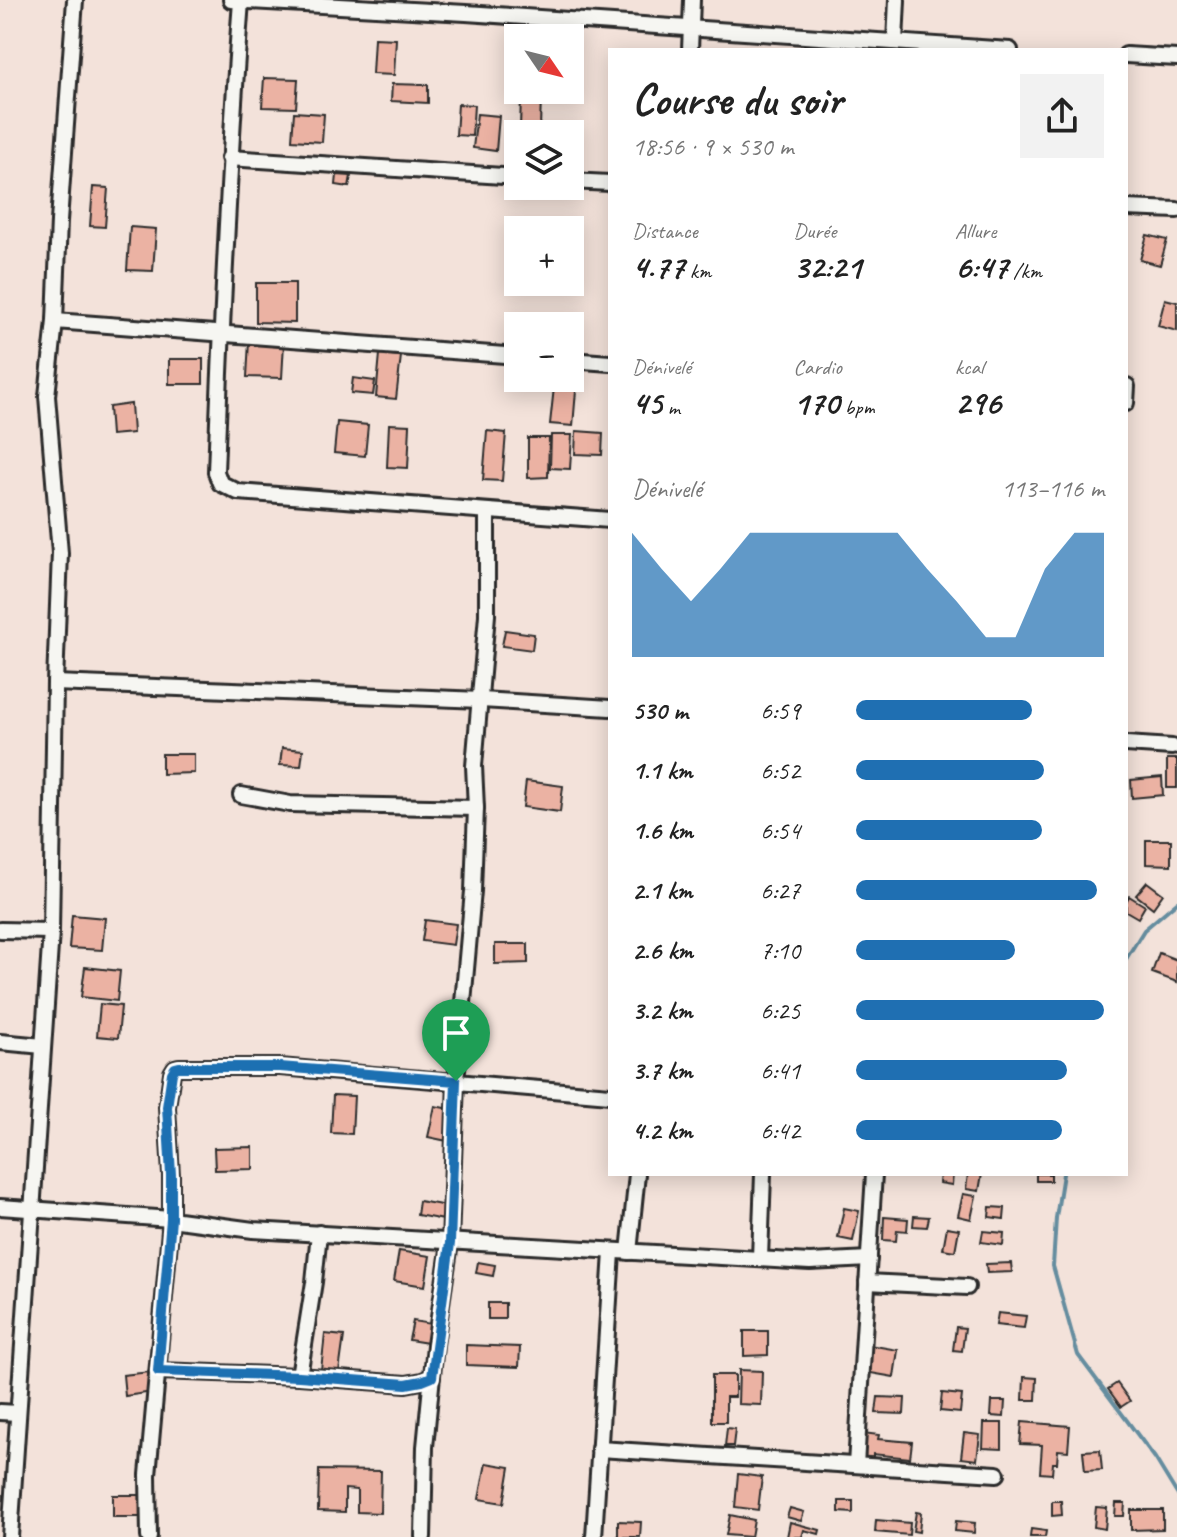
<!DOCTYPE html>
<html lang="fr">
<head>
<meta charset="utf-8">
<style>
  :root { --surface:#fff; --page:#f2f2f2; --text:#222; --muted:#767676; --accent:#1f6fb2 }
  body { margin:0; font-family:Caveat,sans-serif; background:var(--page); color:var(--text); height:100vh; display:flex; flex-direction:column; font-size:30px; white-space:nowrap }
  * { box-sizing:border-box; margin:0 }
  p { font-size:26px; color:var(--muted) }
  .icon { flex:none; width:44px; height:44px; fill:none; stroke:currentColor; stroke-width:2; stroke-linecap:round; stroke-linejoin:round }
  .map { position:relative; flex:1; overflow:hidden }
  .side { position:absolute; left:608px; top:48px; width:520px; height:1128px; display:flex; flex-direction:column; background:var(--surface); border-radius:0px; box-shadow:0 4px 20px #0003 }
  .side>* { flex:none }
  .needle { width:52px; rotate:125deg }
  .buttons { position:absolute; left:504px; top:24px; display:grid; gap:16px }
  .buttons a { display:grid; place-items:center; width:80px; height:80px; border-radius:0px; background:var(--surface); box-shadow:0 4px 20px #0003; font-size:40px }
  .pin { position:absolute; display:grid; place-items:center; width:68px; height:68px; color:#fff; margin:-82px -34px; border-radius:50% 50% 50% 0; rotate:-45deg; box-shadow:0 0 8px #0007 }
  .pin .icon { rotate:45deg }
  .round { display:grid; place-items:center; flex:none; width:84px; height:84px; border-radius:0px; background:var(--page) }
  .overview { display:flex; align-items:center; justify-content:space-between; height:136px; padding:0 24px }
  h1 { font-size:44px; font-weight:700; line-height:60px }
  .stats { display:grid; grid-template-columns:repeat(3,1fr); gap:12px; height:136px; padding:8px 24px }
  .stats div { display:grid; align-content:center }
  .stats b { font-size:34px; font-weight:700 }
  .stats small { font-size:22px; font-weight:400 }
  .stats p { font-size:22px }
  .chart { height:224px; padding:16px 24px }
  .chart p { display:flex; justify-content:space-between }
  .chart svg { width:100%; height:144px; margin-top:8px; fill:var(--accent); opacity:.7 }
  ul { padding:0 24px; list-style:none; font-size:26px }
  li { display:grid; grid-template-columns:128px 96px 1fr; align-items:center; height:60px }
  li i { height:20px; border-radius:10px; background:var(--accent) }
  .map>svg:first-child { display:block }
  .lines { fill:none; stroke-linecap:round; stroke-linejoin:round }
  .stream { stroke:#658d9f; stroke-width:4 }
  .building { fill:#ebb2a3; stroke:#2b2b2b; stroke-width:2 }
  .minor-casing { stroke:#2b2b2b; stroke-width:20 }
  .minor { stroke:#f6f6f2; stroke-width:14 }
  .route-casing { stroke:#fff; stroke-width:16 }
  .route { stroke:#1f6fb2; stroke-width:10 }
</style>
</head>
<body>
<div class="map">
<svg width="1177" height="1537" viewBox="0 0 1177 1537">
  <rect width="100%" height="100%" fill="#f3e2da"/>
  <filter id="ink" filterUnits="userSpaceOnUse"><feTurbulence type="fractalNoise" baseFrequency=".0125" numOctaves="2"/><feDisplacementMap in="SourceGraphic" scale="16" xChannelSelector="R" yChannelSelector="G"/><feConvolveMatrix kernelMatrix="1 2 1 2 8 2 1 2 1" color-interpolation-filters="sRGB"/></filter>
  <g filter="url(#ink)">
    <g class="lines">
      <g class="stream">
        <polyline points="1126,959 1144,930 1177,902"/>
        <polyline points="1063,1174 1056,1218 1053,1266 1078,1355 1155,1458 1177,1494"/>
      </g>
    </g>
    <g class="building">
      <polygon points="374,38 396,39 394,75 372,74"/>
      <polygon points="264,78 298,79 296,108 262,107"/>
      <polygon points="392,84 428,85 428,103 391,101"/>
      <polygon points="521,97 541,97 540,128 520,128"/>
      <polygon points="458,104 474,105 472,136 456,135"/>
      <polygon points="294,112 324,114 322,142 292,140"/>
      <polygon points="477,114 499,116 496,151 473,148"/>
      <polygon points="337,175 351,176 349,187 336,185"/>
      <polygon points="93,187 108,188 105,227 90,226"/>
      <polygon points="130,227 156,229 153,271 127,270"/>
      <polygon points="1147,235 1167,240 1160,265 1140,260"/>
      <polygon points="256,283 295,283 295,323 256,322"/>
      <polygon points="1165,299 1177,302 1177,331 1158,326"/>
      <polygon points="249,341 284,343 282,378 247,377"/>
      <polygon points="380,354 401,356 396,399 376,397"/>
      <rect x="169" y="359" width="34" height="25"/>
      <polygon points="353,378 375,381 373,395 351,393"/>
      <polygon points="555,378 577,379 573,426 550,424"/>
      <polygon points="131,404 133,433 111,435 109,407"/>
      <polygon points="337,422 368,425 365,456 334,453"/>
      <polygon points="389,424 410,425 408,468 387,467"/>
      <polygon points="487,431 506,433 502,481 483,480"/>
      <polygon points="576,431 603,433 602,455 575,454"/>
      <polygon points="551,435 572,435 570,469 550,468"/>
      <polygon points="528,438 549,438 548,477 528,478"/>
      <polygon points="505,630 534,634 532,650 502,646"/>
      <polygon points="282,748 303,750 301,766 280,765"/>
      <polygon points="162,754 194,754 194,773 162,774"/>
      <rect x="1167" y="759" width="10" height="29"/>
      <polygon points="1162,777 1163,795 1132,798 1131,780"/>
      <polygon points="526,781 563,786 560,812 523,807"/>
      <polygon points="1146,840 1171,840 1171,865 1146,864"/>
      <polygon points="1147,882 1163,894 1153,908 1136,895"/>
      <polygon points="1129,896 1145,906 1138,918 1126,911 1126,902"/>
      <polygon points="72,915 105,918 102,950 69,948"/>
      <polygon points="425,920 456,924 453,945 422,941"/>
      <polygon points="495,944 528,944 528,963 495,964"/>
      <polygon points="1159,953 1177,960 1177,982 1152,973"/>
      <polygon points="85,967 120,971 117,1001 81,997"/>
      <polygon points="100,1004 121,1006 118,1038 97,1036"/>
      <polygon points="333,1095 354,1096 352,1134 331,1133"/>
      <polygon points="435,1106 459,1111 452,1142 428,1137"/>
      <polygon points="253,1147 253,1169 215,1170 214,1148"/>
      <polygon points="940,1174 953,1174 952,1185 939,1183"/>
      <polygon points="968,1174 982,1174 979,1191 966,1189"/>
      <rect x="1036" y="1174" width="15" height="7"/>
      <polygon points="963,1194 976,1196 971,1219 958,1216"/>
      <polygon points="419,1201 447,1206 444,1220 417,1215"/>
      <polygon points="990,1207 1005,1208 1004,1219 989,1217"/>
      <polygon points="844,1208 859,1211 853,1241 838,1238"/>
      <polygon points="914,1216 929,1217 927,1227 913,1226"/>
      <polygon points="884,1217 908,1219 907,1231 897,1230 896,1241 883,1240"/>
      <polygon points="947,1227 959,1229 955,1251 943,1249"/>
      <polygon points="983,1231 1004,1233 1003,1245 981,1242"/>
      <polygon points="399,1251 430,1256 425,1286 394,1281"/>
      <polygon points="478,1262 495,1265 493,1276 476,1273"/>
      <polygon points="1011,1263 1012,1272 987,1273 986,1264"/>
      <rect x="488" y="1303" width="17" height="16"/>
      <polygon points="998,1313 1026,1316 1024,1328 996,1325"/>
      <polygon points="413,1321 431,1324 428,1343 409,1340"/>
      <polygon points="956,1327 965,1328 962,1351 953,1350"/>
      <polygon points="744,1331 768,1331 768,1355 744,1356"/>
      <polygon points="325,1334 344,1336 339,1372 321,1370"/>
      <polygon points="466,1345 520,1347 519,1367 466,1365"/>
      <polygon points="869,1345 898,1350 894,1377 865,1372"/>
      <polygon points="739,1370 762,1371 761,1405 738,1404"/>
      <polygon points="150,1372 153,1392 125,1396 123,1375"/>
      <polygon points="712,1375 735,1375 735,1397 726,1397 726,1422 712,1422"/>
      <polygon points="1024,1377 1037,1378 1036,1400 1023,1400"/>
      <polygon points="1117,1383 1130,1401 1121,1407 1108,1389"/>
      <polygon points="942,1393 962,1395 960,1413 940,1411"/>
      <polygon points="878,1397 905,1398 904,1414 876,1413"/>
      <polygon points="992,1401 1005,1401 1004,1417 991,1416"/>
      <polygon points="1022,1422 1070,1426 1068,1451 1058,1450 1057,1463 1053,1463 1052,1474 1040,1473 1042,1445 1020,1444"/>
      <polygon points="984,1423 1002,1423 1002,1449 983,1448"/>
      <polygon points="727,1428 735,1429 733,1446 725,1446"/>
      <polygon points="863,1433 879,1435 878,1439 912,1442 910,1458 873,1454 873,1458 860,1456"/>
      <polygon points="964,1433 980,1435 977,1460 961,1458"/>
      <polygon points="1100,1450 1102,1470 1085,1471 1083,1451"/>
      <polygon points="486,1463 510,1467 504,1503 479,1499"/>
      <polygon points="319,1470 381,1471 380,1513 357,1512 357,1490 345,1489 345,1512 318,1511"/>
      <polygon points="738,1474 762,1477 758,1510 735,1507"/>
      <polygon points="113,1495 141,1495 140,1517 113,1517"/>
      <polygon points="839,1501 853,1501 853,1513 839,1512"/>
      <polygon points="1052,1501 1061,1501 1062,1515 1052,1516"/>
      <polygon points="1116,1503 1125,1503 1124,1516 1115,1516"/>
      <polygon points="1096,1507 1107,1508 1105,1529 1094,1527"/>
      <polygon points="790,1508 804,1512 801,1521 787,1517"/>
      <polygon points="1131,1510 1163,1510 1163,1529 1131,1530"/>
      <polygon points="916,1512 921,1513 919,1532 913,1531"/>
      <polygon points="730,1515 754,1520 751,1537 726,1535"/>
      <polygon points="876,1520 910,1523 909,1535 875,1532"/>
      <polygon points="618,1521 641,1522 640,1537 618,1537"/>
      <polygon points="956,1521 975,1523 974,1533 955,1531"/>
      <polygon points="790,1522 820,1530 819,1534 804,1530 802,1537 787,1537"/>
      <polygon points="1031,1529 1046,1531 1045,1537 1030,1537"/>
    </g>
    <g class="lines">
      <g class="minor-casing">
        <g id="minor">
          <polyline points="231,0 466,13 1010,50"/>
          <path d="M241 1C229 158 222 315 216 472L220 483 238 492 610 520"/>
          <polyline points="895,42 897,0"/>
          <polyline points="690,50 692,0"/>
          <polyline points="1126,55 1177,58"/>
          <polyline points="229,158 518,177"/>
          <polyline points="570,181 610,183"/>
          <polyline points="1126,208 1177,210"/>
          <polyline points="55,321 518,356"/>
          <polyline points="570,360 610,363"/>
          <polyline points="1126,386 1127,386 1126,403"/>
          <polyline points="55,683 481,700 610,708"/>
          <polyline points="1126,744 1172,747"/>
          <polyline points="241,795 290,804 476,808"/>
          <polyline points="0,930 51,931"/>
          <polyline points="0,1042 43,1046"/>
          <polyline points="0,1207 171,1219 253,1230 810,1262 869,1259"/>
          <polyline points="629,1252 637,1174"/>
          <polyline points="760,1258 763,1174"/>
          <polyline points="867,1282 967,1287"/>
          <polyline points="158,1371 299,1376 406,1384 422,1381 432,1377"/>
          <polyline points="299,1376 314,1282 319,1233"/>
          <polyline points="0,1412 18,1413"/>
          <polyline points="599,1449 997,1474"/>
          <polyline points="856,1465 874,1174"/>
          <polyline points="10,1537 51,931 55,683 60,553 47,396 55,321 59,221 75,0"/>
          <polyline points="149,1537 148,1475 171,1219 171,1175 167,1107 172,1073 175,1068 179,1067 280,1067 610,1095"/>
          <polyline points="423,1537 425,1447 435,1345 450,1243 456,1081 473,891 476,808 474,766 487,615 487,511"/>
          <polyline points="594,1537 612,1252"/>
        </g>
      </g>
      <use href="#minor" class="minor"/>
    </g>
  </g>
  <g class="lines" filter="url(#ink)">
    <g class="route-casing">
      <polygon id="route" points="179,1067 280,1067 456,1081 450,1243 432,1377 422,1381 406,1384 299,1376 158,1371 171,1219 171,1175 167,1107 172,1073 175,1068"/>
    </g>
    <use href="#route" class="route"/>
  </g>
</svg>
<div class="buttons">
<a><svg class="needle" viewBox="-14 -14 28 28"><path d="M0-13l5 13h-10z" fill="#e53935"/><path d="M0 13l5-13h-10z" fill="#767676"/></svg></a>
<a><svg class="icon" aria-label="layers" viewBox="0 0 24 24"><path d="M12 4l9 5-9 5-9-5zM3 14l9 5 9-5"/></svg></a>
<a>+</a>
<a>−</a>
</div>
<div class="pin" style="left:456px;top:1081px;background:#1e9e55"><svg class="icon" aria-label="arrive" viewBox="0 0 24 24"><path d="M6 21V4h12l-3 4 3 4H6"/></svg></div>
<section class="side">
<div class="overview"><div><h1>Course du soir</h1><p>18:56 · 9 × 530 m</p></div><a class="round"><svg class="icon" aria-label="share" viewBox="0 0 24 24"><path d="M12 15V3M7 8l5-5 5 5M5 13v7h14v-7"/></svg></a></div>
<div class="stats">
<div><p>Distance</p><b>4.77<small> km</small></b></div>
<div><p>Durée</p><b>32:21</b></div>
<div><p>Allure</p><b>6:47<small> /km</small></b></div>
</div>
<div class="stats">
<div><p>Dénivelé</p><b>45<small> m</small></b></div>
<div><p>Cardio</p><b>170<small> bpm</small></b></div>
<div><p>kcal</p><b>296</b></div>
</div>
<div class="chart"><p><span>Dénivelé</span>113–116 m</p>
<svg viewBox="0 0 160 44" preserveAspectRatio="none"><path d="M0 44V6L10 17L20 27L30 17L40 6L50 6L60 6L70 6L80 6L90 6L100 17L110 27L120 38L130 38L140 17L150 6L160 6V44z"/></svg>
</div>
<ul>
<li><b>530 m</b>6:59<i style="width:71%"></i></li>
<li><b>1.1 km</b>6:52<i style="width:76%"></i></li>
<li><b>1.6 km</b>6:54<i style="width:75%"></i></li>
<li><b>2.1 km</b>6:27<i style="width:97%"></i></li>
<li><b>2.6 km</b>7:10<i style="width:64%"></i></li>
<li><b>3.2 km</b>6:25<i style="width:100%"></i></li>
<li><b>3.7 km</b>6:41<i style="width:85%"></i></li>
<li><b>4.2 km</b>6:42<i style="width:83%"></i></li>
</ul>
</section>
</div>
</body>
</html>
